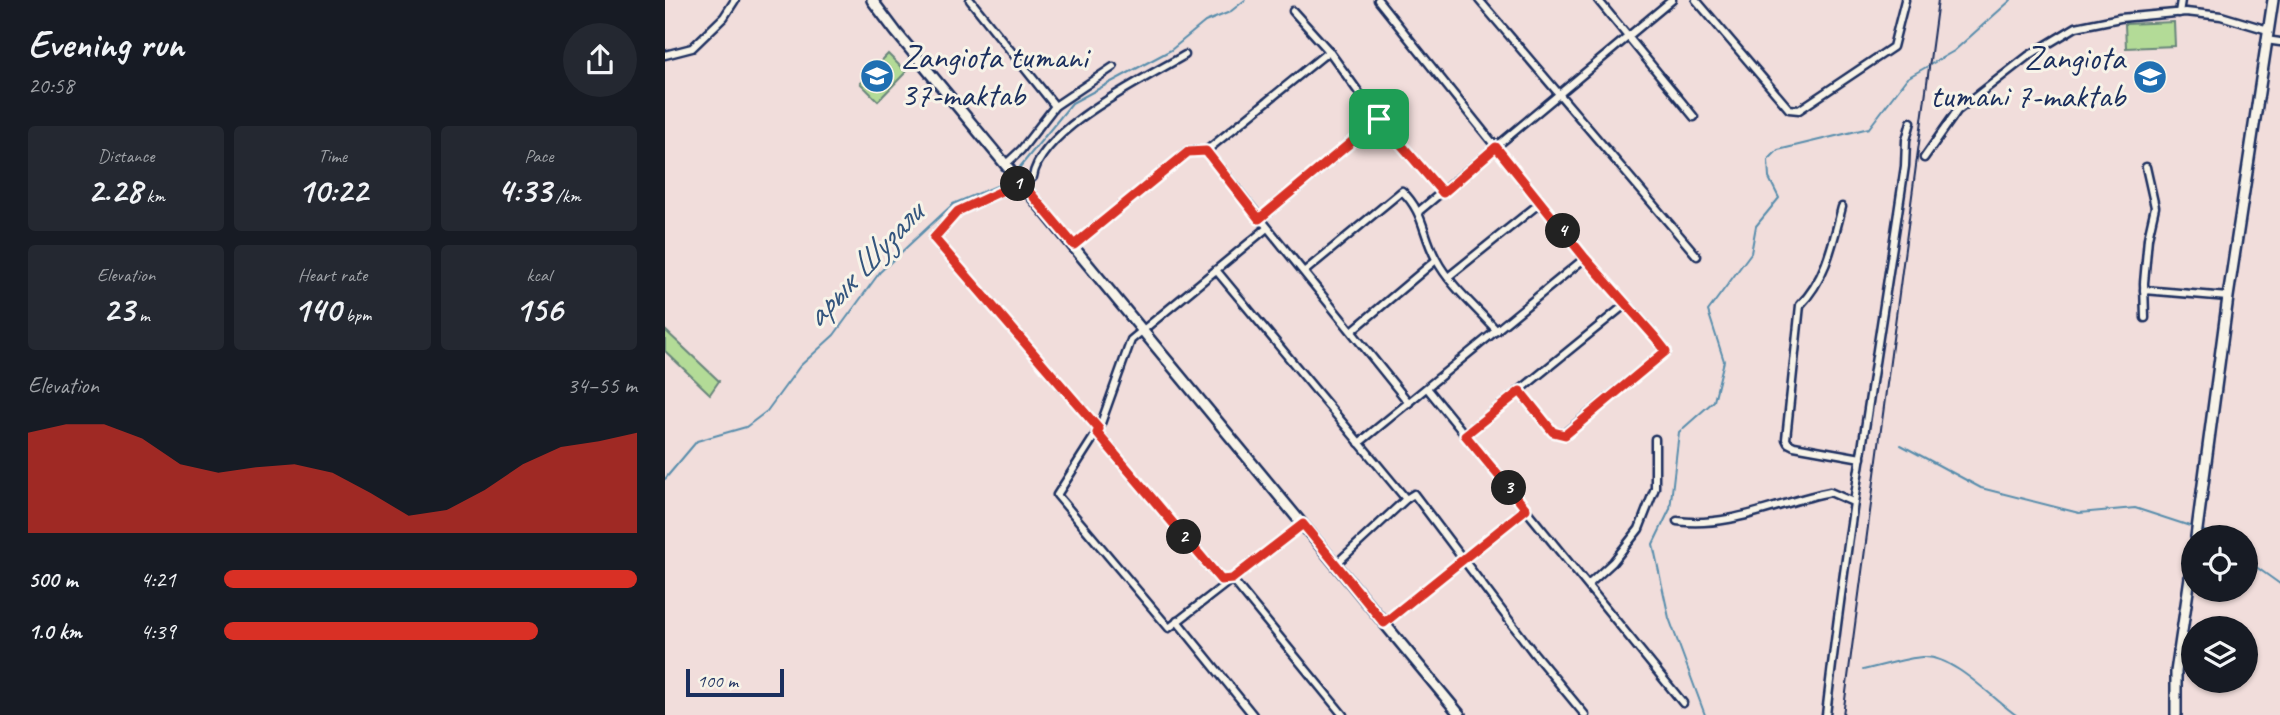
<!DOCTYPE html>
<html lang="en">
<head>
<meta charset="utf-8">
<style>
  :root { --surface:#171b24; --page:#242831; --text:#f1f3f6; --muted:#9ea1a6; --accent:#d93025 }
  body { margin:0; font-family:Caveat,sans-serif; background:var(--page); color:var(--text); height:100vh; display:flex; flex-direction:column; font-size:26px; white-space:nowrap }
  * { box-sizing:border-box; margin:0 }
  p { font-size:23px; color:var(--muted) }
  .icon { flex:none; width:38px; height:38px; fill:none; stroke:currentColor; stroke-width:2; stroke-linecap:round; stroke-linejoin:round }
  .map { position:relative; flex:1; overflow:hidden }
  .drawer { display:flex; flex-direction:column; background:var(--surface); width:665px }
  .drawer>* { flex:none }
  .buttons { position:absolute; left:1516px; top:525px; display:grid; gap:14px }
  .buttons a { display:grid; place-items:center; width:77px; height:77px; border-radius:50%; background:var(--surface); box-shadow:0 2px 5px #0004; font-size:35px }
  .scale { position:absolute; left:21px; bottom:18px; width:98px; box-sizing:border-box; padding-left:7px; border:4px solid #1b2f5e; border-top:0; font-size:19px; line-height:24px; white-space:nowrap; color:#1b2f5e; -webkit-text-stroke:5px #f7f3e8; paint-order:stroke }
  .pin { position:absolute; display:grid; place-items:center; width:60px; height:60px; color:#fff; margin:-30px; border-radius:14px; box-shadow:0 4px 10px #0006 }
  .km { position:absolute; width:35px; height:35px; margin:-18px; border-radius:50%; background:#222; color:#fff; font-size:19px; line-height:35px; text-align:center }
  .round { display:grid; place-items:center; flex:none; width:74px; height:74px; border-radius:37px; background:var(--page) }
  .summary { display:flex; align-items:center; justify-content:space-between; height:119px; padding:0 28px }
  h1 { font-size:38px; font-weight:700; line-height:52px }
  .figures { display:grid; grid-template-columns:repeat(3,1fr); gap:10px; height:119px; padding:7px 28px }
  .figures div { display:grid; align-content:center; border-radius:7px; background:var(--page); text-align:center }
  .figures b { font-size:35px; font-weight:700 }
  .figures small { font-size:19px; font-weight:400 }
  .figures p { font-size:19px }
  .chart { height:196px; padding:14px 28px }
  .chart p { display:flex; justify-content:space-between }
  .chart svg { width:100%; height:126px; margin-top:7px; fill:var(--accent); opacity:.7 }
  ul { padding:0 28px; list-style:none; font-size:23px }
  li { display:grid; grid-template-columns:112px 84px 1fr; align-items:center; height:52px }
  li i { height:18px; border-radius:9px; background:var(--accent) }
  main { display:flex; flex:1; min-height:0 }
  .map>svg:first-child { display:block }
  .green { fill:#b3db97; stroke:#67857a; stroke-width:2 }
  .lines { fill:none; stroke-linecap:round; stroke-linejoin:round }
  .stream { stroke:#588dac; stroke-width:2 }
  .street-casing { stroke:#1b2f5e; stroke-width:11 }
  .secondary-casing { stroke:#1b2f5e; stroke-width:14 }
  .street { stroke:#f7f3e8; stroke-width:6 }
  .secondary { stroke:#f7f3e8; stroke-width:9 }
  .rail { stroke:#1b2f5e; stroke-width:2 }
  .route-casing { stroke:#fff; stroke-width:14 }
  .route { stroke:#d93025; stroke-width:9 }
  .labels { text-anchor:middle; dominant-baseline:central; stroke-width:6; stroke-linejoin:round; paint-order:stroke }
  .poi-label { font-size:33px; fill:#1b2f5e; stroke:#f7f3e8; text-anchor:start }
  .water-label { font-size:35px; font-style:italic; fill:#34567e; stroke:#f7f3e8 }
</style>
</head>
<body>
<main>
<section class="drawer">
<div class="summary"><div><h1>Evening run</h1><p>20:58</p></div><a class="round"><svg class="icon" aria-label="share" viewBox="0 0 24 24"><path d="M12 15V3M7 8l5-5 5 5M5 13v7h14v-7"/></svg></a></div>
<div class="figures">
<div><p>Distance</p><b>2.28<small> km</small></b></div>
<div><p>Time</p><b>10:22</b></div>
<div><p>Pace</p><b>4:33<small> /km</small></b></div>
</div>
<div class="figures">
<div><p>Elevation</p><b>23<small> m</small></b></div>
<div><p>Heart rate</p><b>140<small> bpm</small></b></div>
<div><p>kcal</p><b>156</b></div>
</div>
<div class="chart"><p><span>Elevation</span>34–55 m</p>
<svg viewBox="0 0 160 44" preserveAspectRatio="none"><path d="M0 44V9L10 6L20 6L30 11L40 20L50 23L60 21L70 20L80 23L90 30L100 38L110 36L120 29L130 20L140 14L150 12L160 9V44z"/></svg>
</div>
<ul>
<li><b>500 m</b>4:21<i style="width:100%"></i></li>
<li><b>1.0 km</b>4:39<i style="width:76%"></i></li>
</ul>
</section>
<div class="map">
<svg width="1615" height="715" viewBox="0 0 1615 715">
  <rect width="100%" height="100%" fill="#f1dddb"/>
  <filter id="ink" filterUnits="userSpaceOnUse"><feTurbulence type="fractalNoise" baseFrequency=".0143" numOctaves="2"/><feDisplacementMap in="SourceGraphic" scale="14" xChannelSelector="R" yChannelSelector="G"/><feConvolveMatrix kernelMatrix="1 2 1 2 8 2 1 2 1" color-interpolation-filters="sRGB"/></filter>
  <g filter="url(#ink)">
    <g class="green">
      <polygon points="1509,22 1510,46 1461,48 1460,24"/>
      <polygon points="223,54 241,72 213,101 195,83"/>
      <polygon points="0,330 54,381 45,394 0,351"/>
    </g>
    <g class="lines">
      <g class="stream">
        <polyline points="350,173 407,103 506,50 540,22 565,12 580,0"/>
        <polyline points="1236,445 1316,488 1414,513 1470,508 1528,527"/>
        <polyline points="0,479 32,441 81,427 102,411 135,366 169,335 215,272 288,204 339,183 346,177"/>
        <polyline points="1537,530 1551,537"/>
        <polyline points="1580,559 1615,584"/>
        <path d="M1198 670C1218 666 1239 658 1258 657 1288 655 1328 699 1351 715"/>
        <polyline points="1040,715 1004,618 988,544 1005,509 1014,432 1049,401 1059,361 1043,311 1086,253 1091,226 1114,198 1104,178 1103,160 1113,150 1204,128 1242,78 1289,51 1346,0"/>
      </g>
      <g class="street-casing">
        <g id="street">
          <polyline points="305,0 390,106"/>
          <polyline points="713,0 920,258 990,336 1001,351 899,434 888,432 855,391"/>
          <polyline points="814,0 1032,256"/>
          <polyline points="933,0 1029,117"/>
          <polyline points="1031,0 1124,109 1134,110 1228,47 1240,0"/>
          <polyline points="628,11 664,51 705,108 778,193"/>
          <polyline points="1514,13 1516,0"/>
          <polyline points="1601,40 1615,42"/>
          <polyline points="0,55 27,48 59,17 70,0"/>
          <polyline points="541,151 744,403"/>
          <polyline points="1259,158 1292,111 1363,56 1411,27 1455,18 1521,12 1556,16 1603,30"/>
          <polyline points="341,164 356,150 390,106 448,67"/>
          <polyline points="357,182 293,211 269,238 434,429"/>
          <path d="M359 185 368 177C375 129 481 78 520 55"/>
          <path d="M1177 207C1168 242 1161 279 1135 305L1121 439 1123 443 1129 446 1196 458"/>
          <polyline points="753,212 1007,0"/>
          <polyline points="595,219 714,119"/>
          <polyline points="602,228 466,340 434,429 392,495 504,628 638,524"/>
          <polyline points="409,245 523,152 541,151 664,51"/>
          <polyline points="551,270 741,499"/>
          <path d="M640 271 737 191C759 212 757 233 771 259 785 286 812 308 832 331"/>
          <polyline points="783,277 875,203"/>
          <polyline points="1479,290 1563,297"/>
          <polyline points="1480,318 1479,283 1483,238 1490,207 1481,167"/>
          <polyline points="687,331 771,260"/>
          <polyline points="762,388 1018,703"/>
          <polyline points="432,433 556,580 567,579 678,715"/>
          <polyline points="800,435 961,304"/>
          <polyline points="694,443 920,258"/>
          <path d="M1012 521C1066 528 1114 502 1165 492L1188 502"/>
          <polyline points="671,564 741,499 749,494 868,652 920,715"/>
          <polyline points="923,585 948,562 974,529 990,488 990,439"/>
          <polyline points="512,621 588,715"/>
          <polyline points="719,623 861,509"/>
          <path d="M1161 715C1182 531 1213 349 1240 166L1241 140 1246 122"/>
        </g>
      </g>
      <g class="secondary-casing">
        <g id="secondary">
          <polyline points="207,0 231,32 795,715"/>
          <polyline points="1531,537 1563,297 1608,0"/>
          <polyline points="1511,715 1511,672 1528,557"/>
        </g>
      </g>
      <use href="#street" class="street"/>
      <use href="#secondary" class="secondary"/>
      <polyline class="rail" points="1178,715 1273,0"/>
    </g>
  </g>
  <g class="lines" filter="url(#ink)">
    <g class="route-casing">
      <polygon id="route" points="714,119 778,193 831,147 920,258 990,337 1001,351 900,435 888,432 855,391 800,435 861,509 719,623 638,524 567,579 556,580 432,433 434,429 269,238 293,211 356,182 409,245 523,152 541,151 594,219"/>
    </g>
    <use href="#route" class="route"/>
  </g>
  <defs>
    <g id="school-disc" transform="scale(1.75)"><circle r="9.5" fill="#1f6fb2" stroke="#f7f3e8"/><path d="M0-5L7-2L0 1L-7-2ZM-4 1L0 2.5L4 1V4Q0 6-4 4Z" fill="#fff"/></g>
  </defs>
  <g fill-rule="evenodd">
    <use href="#school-disc" x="212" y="76"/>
    <use href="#school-disc" x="1485" y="77"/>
  </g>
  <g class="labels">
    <g class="poi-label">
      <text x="236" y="57">Zangiota tumani<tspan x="236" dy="38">37-maktab</tspan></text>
      <text x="1460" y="58" text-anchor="end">Zangiota<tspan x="1460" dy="38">tumani 7-maktab</tspan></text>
    </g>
    <g class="water-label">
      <text transform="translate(198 265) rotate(-47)">арык Шузали</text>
    </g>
  </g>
</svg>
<div class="buttons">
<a><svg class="icon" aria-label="locate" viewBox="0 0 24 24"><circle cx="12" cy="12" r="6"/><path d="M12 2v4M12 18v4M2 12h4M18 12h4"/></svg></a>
<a><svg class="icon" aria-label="layers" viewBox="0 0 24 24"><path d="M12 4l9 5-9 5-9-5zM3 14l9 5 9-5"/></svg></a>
</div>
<div class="scale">100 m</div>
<div class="pin" style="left:714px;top:119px;background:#1e9e55"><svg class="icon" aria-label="arrive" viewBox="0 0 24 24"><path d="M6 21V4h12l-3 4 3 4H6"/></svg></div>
<b class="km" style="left:353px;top:184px">1</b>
<b class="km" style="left:519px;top:537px">2</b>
<b class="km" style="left:844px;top:488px">3</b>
<b class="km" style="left:898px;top:231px">4</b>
</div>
</main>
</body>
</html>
